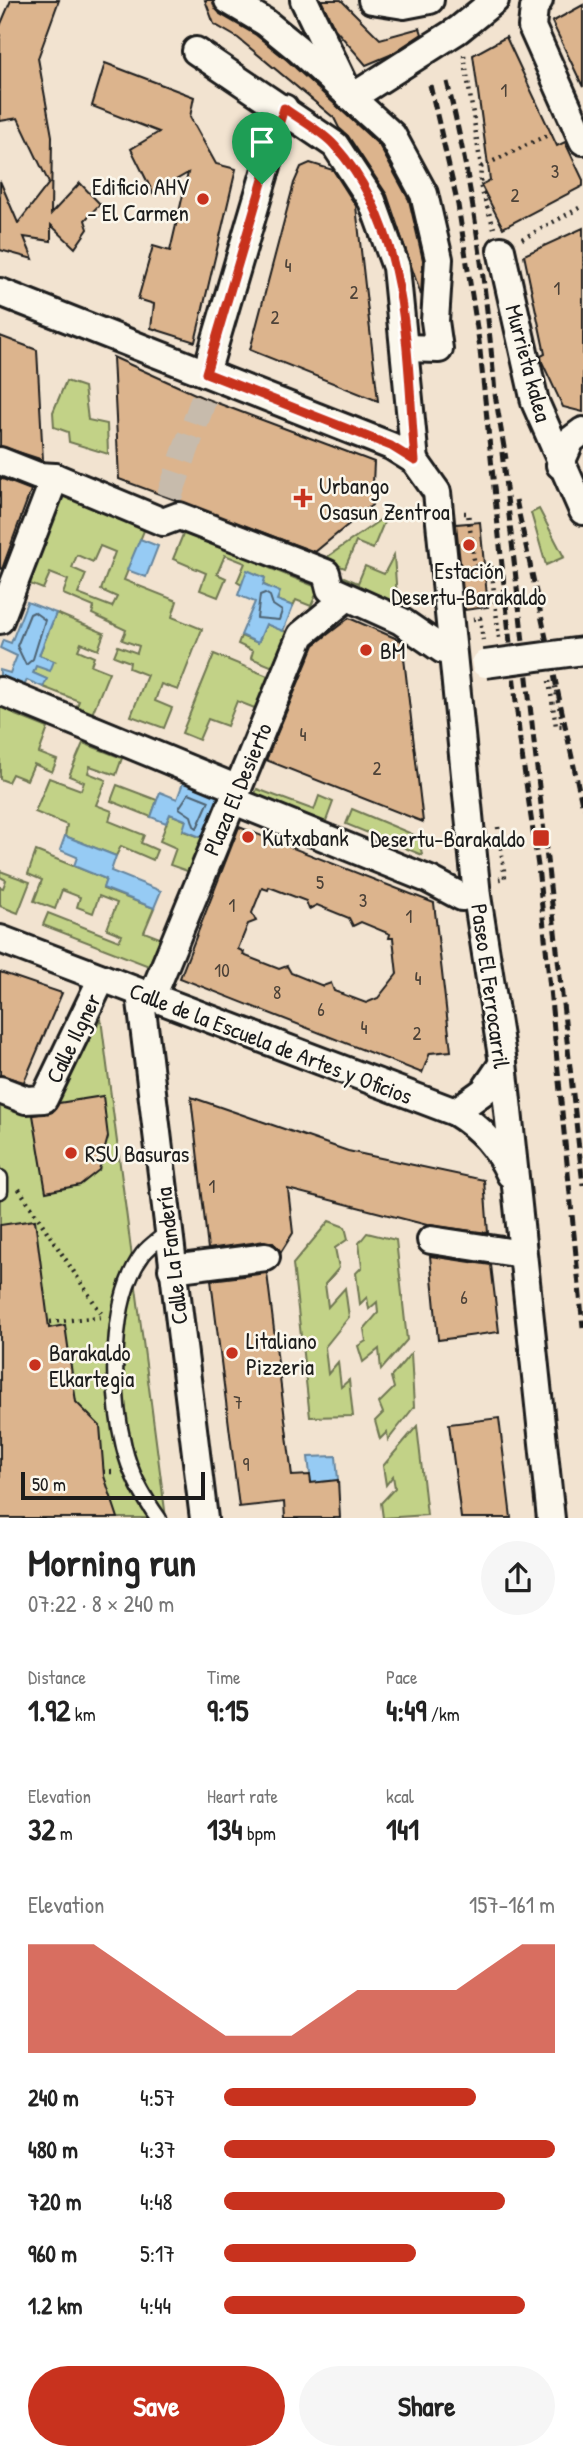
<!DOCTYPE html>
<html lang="en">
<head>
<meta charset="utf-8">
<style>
  :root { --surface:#fff; --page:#f6f6f6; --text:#222; --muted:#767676; --accent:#c8321e }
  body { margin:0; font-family:"Patrick Hand",sans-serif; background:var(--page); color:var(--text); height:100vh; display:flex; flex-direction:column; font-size:26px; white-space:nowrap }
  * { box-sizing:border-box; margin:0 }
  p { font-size:23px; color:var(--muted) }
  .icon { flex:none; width:38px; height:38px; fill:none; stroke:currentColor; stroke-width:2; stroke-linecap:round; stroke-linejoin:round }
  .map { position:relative; height:1518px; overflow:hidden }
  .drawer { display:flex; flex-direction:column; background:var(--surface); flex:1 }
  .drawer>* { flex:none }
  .scale { position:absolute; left:21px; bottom:18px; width:184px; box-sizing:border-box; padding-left:7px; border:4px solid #1c1c1c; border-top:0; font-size:19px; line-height:24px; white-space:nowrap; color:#1c1c1c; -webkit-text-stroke:5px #fbf7ec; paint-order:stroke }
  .pin { position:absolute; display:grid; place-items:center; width:60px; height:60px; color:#fff; margin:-72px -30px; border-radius:50% 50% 50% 0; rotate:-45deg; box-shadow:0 0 7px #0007 }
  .pin .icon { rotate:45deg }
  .round { display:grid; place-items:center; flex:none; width:74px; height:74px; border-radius:37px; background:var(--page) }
  .headline { display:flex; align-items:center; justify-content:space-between; height:119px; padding:0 28px }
  h1 { font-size:38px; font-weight:800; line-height:52px }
  .figures { display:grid; grid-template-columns:repeat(3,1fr); gap:10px; height:119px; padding:7px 28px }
  .figures div { display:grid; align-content:center }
  .figures b { font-size:30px; font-weight:800 }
  .figures small { font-size:19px; font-weight:400 }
  .figures p { font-size:19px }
  .chart { height:196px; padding:14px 28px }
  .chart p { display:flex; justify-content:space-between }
  .chart svg { width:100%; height:126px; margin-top:7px; fill:var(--accent); opacity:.7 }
  .cta { display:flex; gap:14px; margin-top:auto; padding:14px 28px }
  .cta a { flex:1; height:80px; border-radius:42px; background:var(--accent); color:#fff; font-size:28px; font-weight:800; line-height:80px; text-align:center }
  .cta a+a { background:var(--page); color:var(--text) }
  ul { padding:0 28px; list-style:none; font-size:23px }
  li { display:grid; grid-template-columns:112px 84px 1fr; align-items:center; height:52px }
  li i { height:18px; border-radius:9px; background:var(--accent) }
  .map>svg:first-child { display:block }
  .green { fill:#c2d287; stroke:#6f7752; stroke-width:2; fill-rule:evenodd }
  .water { fill:#96cbf4; stroke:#65859e; stroke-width:2 }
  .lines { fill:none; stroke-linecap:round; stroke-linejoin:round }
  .shore { stroke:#4d6272; stroke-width:2 }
  .building { fill:#dcb48d; stroke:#1c1c1c; stroke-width:2; fill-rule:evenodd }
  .street-tunnel { stroke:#c7bbac; stroke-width:26; stroke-dasharray:26 13; stroke-linecap:butt }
  .lane-casing { stroke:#1c1c1c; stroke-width:19 }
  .street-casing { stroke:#1c1c1c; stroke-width:32 }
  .path { stroke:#1c1c1c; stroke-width:4.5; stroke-dasharray:2 5; stroke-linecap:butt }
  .lane { stroke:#fbf7ec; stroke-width:14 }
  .street { stroke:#fbf7ec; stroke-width:26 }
  .rail { stroke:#1c1c1c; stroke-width:5; stroke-dasharray:10 5; stroke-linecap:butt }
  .street-bridge-casing { stroke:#1c1c1c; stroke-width:32; stroke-linecap:butt }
  .street-bridge { stroke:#fbf7ec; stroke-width:26 }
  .route-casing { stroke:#fff; stroke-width:14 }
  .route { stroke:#c8321e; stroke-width:9 }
  .poi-dot { fill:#c8321e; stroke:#fbf7ec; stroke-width:2.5 }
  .labels { text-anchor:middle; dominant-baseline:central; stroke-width:5; stroke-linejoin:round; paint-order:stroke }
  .number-label { font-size:19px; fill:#4c4238 }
  .poi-label { font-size:23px; fill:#1c1c1c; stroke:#fbf7ec; text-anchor:start }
  .street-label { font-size:23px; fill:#1c1c1c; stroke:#fbf7ec }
</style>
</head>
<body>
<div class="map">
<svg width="583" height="1519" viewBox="0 0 583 1519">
  <rect width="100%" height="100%" fill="#f2e3d0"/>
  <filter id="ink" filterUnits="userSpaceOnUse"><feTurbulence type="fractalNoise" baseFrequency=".0143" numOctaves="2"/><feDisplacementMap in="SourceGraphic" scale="14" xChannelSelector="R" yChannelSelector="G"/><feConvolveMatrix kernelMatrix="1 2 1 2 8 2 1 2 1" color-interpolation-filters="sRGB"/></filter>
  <g filter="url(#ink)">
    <g class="green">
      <polygon points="66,381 84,387 88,420 107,424 108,454 69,442 68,432 54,427 53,412"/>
      <path d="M63 489 147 523 124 580 177 601 172 617 202 629 178 690 161 684 155 701 172 708 164 728 131 716 147 675 129 668 130 662 114 656 118 646 137 653 139 646 122 640 126 630 92 614 94 607 63 594 68 580 50 573 43 589 25 582ZM100 546 115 552 101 590 117 597 112 607 78 594 86 574 72 568 77 555 93 562Z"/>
      <polygon points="539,509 564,557 546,565 531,513"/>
      <polygon points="387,515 373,549 356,542 345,568 323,560"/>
      <polygon points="186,527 272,558 269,568 319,588 311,606 296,600 293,606 277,600 279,592 262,584 264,577 248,571 242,585 237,582 245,563 225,555 217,574 226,578 218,597 200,590 206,573 173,559"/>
      <polygon points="394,555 398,612 339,586 344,577 358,583 365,566 384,574"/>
      <polygon points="56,613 104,633 98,650 81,643 78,650 94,657 91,665 109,672 88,724 72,718 79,701 43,687 46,679 33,673 36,665 54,661 39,655"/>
      <polygon points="266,624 292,634 278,669 251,658 253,651 238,644 241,636 258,643"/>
      <polygon points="214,654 275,679 262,711 237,701 227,726 208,719 199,740 182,733"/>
      <polygon points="0,695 20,703 15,715 48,728 39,753 57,760 52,772 34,764 27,780 12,774 8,782 0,779"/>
      <polygon points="83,743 122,758 116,775 90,766 88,773 106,780 96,805 112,811 109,821 144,835 141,843 157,850 153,860 121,846 116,856 65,836 67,825 35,812 49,778 81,790 84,782 69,776"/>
      <polygon points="117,785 157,800 151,817 111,801"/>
      <polygon points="257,789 314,810 319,796 333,802 323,829 252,801"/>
      <polygon points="352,809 419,837 422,855 346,824"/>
      <polygon points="170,814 187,821 183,831 203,838 190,872 170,865 176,848 160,841"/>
      <polygon points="36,851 106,879 103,889 154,908 144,932 165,940 154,968 43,925 48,913 119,941 122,935 107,929 117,903 99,896 93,913 77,907 80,897 62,890 55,909 34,901 42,880 28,874"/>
      <polygon points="0,871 30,882 18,913 0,906 0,887 3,888 6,880 0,877"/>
      <polygon points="101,1019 166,1518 0,1518 0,1090 52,1105"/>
      <polygon points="329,1221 345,1227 348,1239 335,1248 339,1268 325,1284 328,1307 345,1288 349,1317 325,1347 328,1374 338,1362 341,1387 349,1380 353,1416 310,1417 293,1264"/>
      <polygon points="367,1233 396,1240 407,1340 381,1370 379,1349 363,1362 358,1346 366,1341 364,1329 378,1313 377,1302 369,1309 367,1297 360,1304 356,1273 362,1267 359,1243"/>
      <polygon points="411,1353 414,1407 388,1440 387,1432 380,1439 375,1421 383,1413 379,1403 394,1388 391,1377"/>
      <polygon points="417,1426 427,1515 383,1518 381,1503 395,1488 393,1476 386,1485 383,1466"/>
    </g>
    <g class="water">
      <polygon points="140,539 158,546 146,577 127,570"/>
      <polygon points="247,570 265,578 263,585 280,592 277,600 293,606 283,631 266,624 258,643 241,635 255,602 238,595"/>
      <polygon points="27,602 56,613 39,655 54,661 50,671 36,666 33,673 47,679 43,687 27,680 23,688 0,678 0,670 10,673 17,656 0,648 3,640 11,643"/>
      <polygon points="183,783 219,795 203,838 183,830 186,820 170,814 166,823 151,817 160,792 177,799"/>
      <polygon points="65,836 116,856 111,871 161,891 154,908 103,888 106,879 74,866 77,857 60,850"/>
      <polygon points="336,1456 338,1480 311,1483 308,1457"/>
    </g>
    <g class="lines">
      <g class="shore">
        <polygon points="265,593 270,596 273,605 282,611 279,620 257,618 260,595"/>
        <polygon points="34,612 45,620 33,659 26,665 17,646 30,614"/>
        <polygon points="189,793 209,801 197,828 194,826 191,816 179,808"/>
      </g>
    </g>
    <g class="building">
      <polygon points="11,0 59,0 38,58 52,136 51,214 80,183 100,204 85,220 88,229 75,248 51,225 51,241 24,237 33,259 0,250 0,181 18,223 49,183 18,118 0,121 0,26"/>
      <polygon points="205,0 212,0 220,14 256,35 287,60 379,145 409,200 423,260 421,295 387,195 348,136 339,128 334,118 238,38 214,24"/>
      <polygon points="321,0 341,0 380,39 420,28 422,34 390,55 366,65 335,29"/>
      <polygon points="583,5 583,87 552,22"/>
      <polygon points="506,37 557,146 565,142 583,180 583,186 503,228 481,185 490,180 473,55"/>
      <polygon points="105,63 194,97 190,117 216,164 236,169 195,342 151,328 154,304 138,299 153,246 170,251 188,173 153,193 131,149 159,132 92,106"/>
      <polygon points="310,163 333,170 356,206 378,401 250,350 294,183 301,167"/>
      <polygon points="583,228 583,412 563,407 542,362 541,356 545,354 524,255"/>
      <polygon points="0,336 37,350 43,460 0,446"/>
      <polygon points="113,357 204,398 374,462 372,505 315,552 119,479"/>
      <polygon points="0,478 31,490 2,569 0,568"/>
      <polygon points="480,522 488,607 465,610 456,524"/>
      <polygon points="349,618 402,641 423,822 266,760 314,645"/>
      <path d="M239 827 434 903 451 1051 430 1053 422 1073 180 978ZM269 887 306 901 309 909 317 905 349 918 353 926 361 922 390 934 389 938H393L397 974 378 998 366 1003 334 991 331 983 323 986 291 973 287 966 279 969 243 955 244 952 238 949 248 924 256 921 252 913 262 888 268 890Z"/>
      <polygon points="0,972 62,993 24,1082 0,1075"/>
      <polygon points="103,1096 108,1137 99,1170 80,1185 46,1192 33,1115 52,1112 59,1103"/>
      <polygon points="191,1097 348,1151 484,1180 488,1233 427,1225 288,1189 293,1233 281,1252 273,1243 265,1241 208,1249"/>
      <polygon points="35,1220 49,1328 65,1325 76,1402 100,1426 104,1476 118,1518 0,1518 0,1225"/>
      <polygon points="430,1256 491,1265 499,1332 438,1340"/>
      <polygon points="267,1273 292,1476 310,1475 311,1483 338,1480 340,1518 285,1518 284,1502 239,1507 211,1280"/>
      <polygon points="499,1418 511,1518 461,1518 449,1424"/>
    </g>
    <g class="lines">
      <polyline class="street-tunnel" points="169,497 204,398"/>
      <g class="lane-casing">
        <g id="lane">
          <polyline points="0,1178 0,1191"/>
          <path d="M159 1519C143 1497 130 1473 124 1447 111 1394 109 1299 143 1254 149 1246 160 1239 167 1233"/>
        </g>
      </g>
      <g class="street-casing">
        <g id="street">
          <polyline points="228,0 265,22 297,48 392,135 424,194 439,259 435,321 439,349 405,348"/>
          <polyline points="304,0 351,98 458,30 495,0"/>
          <polyline points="372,0 404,5 430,0"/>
          <polyline points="539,0 534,8 532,27 583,141"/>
          <polyline points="196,51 335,145 372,201 396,267 415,461"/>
          <polyline points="501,250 535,402 583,511"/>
          <polyline points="0,292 391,446 415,461 437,492 477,896 503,1063 551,1519"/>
          <polyline points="206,373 284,108"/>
          <polyline points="0,461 38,476 55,477 163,522 179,516 326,573 330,589 401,621 443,650"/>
          <polyline points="560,465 571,440 583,431"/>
          <polyline points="0,620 55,477"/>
          <polyline points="0,691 238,789"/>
          <polyline points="234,801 430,880 462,897"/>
          <path d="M0 939 455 1112C481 1128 497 1146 510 1174"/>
          <polyline points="140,993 204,1519"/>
          <polyline points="152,997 301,635 346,598"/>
          <polyline points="0,1090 26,1100 44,1099 102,978"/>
          <polyline points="455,1112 484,1091 503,1063"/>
          <polyline points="431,1240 522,1254"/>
          <polyline points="172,1269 266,1257"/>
        </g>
      </g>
      <g class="path">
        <polyline points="464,55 481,167 480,185 494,228"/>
        <polyline points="481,167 552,133"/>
        <polyline points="522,239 583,206"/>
        <polyline points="464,513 468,513 475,568 491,565 499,638"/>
        <polyline points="473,619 480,618 483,640"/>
        <polyline points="549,681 556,726 563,726 554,681"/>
        <polyline points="498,827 505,878 499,879"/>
        <polyline points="19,1189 101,1313"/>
        <polyline points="50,1322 102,1317"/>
        <polyline points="103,1472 115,1472"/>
      </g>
      <use href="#lane" class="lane"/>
      <use href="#street" class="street"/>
      <g class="rail">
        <path d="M447 82C473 184 486 287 495 393"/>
        <polyline points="430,85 458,205 479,341 520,741 538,866 583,1327"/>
        <polyline points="495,394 506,459"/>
        <polyline points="502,452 583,1185"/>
        <polyline points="516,500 583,808"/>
      </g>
      <g class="street-bridge-casing">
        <polyline id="street-bridge" points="485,664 583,651"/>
      </g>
      <use href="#street-bridge" class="street-bridge"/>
    </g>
  </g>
  <g class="lines" filter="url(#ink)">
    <g class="route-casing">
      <path id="route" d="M284 108C300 120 322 131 335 146 411 230 406 355 415 461L391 446 206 373Z"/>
    </g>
    <use href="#route" class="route"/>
  </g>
  <g class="poi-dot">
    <circle cx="203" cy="199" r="7"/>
    <path d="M299.5 487.5h7v7h7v7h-7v7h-7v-7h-7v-7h7z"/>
    <circle cx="469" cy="545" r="7"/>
    <circle cx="366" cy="650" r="7"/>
    <circle cx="248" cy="837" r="7"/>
    <rect x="532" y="829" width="18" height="18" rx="3.5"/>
    <circle cx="71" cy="1153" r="7"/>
    <circle cx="232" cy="1353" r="7"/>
    <circle cx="35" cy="1365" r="7"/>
  </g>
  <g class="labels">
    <g class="number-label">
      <text x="504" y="90">1</text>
      <text x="555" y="171">3</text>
      <text x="515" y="195">2</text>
      <text x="288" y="265">4</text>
      <text x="557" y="288">1</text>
      <text x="354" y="292">2</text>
      <text x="275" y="317">2</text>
      <text x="303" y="734">4</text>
      <text x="377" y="768">2</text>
      <text x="320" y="882">5</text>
      <text x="363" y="900">3</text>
      <text x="232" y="905">1</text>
      <text x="409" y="916">1</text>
      <text x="222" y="970">10</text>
      <text x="418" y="978">4</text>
      <text x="277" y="992">8</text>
      <text x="321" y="1009">6</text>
      <text x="364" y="1027">4</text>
      <text x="417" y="1033">2</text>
      <text x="212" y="1186">1</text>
      <text x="464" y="1297">6</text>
      <text x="238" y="1402">7</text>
      <text x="246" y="1464">9</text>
    </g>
    <g class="poi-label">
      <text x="189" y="186" text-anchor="end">Edificio AHV<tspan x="189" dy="26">- El Carmen</tspan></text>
      <text x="319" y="485">Urbango<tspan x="319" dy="26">Osasun Zentroa</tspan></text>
      <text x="469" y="570" text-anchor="middle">Estación<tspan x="469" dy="26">Desertu-Barakaldo</tspan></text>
      <text x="380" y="650">BM</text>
      <text x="262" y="837">Kutxabank</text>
      <text x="525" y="838" text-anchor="end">Desertu-Barakaldo</text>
      <text x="85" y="1153">RSU Basuras</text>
      <text x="246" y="1340">Litaliano<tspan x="246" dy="26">Pizzeria</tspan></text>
      <text x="49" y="1352">Barakaldo<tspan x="49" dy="26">Elkartegia</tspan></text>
    </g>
    <g class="street-label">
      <text transform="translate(529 363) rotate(75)">Murrieta kalea</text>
      <text transform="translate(237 789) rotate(-67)">Plaza El Desierto</text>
      <text transform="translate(491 986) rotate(82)">Paseo El Ferrocarril</text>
      <text transform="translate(73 1038) rotate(-64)">Calle Ilgner</text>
      <text transform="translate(271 1043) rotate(21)">Calle de la Escuela de Artes y Oficios</text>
      <text transform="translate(171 1256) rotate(-97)">Calle La Fandería</text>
    </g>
  </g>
</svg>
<div class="scale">50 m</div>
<div class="pin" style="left:262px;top:184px;background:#1e9e55"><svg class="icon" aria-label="arrive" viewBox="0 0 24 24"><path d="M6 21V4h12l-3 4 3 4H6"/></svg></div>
</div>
<section class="drawer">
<div class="headline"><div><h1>Morning run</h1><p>07:22 · 8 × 240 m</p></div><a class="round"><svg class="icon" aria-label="share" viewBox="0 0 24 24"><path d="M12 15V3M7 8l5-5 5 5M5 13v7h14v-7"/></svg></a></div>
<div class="figures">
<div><p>Distance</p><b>1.92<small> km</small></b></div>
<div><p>Time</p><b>9:15</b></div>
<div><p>Pace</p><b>4:49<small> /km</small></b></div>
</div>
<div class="figures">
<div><p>Elevation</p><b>32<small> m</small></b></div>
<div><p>Heart rate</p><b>134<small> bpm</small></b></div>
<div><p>kcal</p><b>141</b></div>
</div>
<div class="chart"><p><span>Elevation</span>157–161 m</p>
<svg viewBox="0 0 160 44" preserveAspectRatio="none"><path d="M0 44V6L10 6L20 6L30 14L40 22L50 30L60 38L70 38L80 38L90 30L100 22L110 22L120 22L130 22L140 14L150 6L160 6V44z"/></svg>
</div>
<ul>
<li><b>240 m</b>4:57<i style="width:76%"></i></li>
<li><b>480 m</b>4:37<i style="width:100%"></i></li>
<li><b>720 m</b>4:48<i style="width:85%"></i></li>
<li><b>960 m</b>5:17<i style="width:58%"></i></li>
<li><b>1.2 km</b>4:44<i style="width:91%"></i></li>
</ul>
<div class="cta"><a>Save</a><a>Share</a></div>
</section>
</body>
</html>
